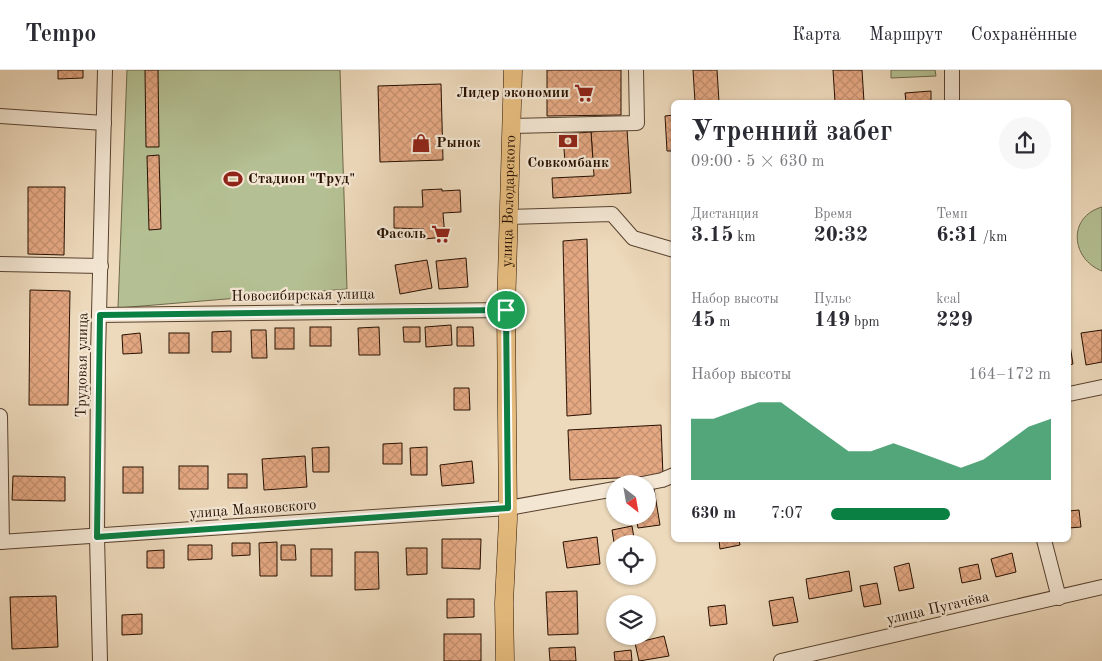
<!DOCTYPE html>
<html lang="ru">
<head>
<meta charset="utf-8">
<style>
  :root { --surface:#fff; --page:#f7f7f7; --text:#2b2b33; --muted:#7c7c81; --line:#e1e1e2; --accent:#0b8043 }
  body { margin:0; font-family:"Old Standard TT",serif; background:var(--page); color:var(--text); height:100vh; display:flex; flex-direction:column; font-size:19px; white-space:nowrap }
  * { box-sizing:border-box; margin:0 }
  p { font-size:16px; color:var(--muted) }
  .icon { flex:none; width:28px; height:28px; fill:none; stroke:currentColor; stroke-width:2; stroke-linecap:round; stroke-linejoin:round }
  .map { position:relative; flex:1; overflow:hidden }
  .panel { position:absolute; left:671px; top:30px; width:400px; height:442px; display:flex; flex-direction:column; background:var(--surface); border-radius:8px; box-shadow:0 1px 4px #0004 }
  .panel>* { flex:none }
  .needle { width:32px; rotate:149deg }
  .tools { position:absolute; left:606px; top:405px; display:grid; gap:10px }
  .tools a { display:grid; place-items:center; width:50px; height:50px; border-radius:50%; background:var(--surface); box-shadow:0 1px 4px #0004; font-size:25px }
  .pin { position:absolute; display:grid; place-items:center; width:42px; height:42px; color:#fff; margin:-21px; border:2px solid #fff; border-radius:50%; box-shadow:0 1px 5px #0007 }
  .round { display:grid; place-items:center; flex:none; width:52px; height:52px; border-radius:26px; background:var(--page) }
  .summary { display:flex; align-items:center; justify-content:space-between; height:85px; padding:0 20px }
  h1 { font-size:28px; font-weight:700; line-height:38px }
  .figures { display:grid; grid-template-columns:repeat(3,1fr); gap:8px; height:85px; padding:5px 20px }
  .figures div { display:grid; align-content:center }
  .figures b { font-size:21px; font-weight:700 }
  .figures small { font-size:14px; font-weight:400 }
  .figures p { font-size:14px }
  .chart { height:140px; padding:10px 20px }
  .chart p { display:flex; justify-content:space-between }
  .chart svg { width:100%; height:90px; margin-top:5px; fill:var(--accent); opacity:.7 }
  ul { padding:0 20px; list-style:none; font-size:16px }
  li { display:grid; grid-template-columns:80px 60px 1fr; align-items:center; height:38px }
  li i { height:12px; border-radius:6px; background:var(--accent) }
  header { display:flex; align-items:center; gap:30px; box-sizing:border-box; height:70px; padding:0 25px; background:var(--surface); border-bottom:1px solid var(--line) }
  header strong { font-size:24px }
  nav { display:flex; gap:28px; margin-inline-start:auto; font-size:18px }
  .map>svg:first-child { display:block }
  .park { fill:#b4c093; stroke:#6e684a }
  .building { fill:url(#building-cross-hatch); stroke:#271000 }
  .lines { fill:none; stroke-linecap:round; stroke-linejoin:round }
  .minor-casing { stroke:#58422f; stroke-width:16 }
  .major-casing { stroke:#271000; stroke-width:19 }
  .minor { stroke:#f3e6d3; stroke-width:14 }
  .major { stroke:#e6bc7e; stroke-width:18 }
  .route-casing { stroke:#fff; stroke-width:10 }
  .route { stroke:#0b8043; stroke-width:6 }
  .labels { text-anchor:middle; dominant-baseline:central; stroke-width:4.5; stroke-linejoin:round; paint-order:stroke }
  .poi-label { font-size:15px; font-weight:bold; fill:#271000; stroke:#f3e6d3; text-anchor:end }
  .street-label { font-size:15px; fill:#271000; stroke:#f3e6d3 }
</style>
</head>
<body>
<header>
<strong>Tempo</strong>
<nav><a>Карта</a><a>Маршрут</a><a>Сохранённые</a></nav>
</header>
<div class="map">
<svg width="1102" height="591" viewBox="0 0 1102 591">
  <defs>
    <pattern id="building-cross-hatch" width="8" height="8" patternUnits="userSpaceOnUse" patternTransform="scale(1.25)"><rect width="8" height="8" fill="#e4a883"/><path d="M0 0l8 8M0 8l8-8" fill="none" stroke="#c4906f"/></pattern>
  </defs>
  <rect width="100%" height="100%" fill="#edd9bb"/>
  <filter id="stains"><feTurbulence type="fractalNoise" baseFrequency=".004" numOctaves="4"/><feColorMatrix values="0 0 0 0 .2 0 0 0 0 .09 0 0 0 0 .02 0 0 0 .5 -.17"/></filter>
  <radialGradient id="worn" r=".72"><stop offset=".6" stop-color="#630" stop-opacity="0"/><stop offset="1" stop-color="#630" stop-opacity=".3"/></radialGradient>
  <g class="park">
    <polygon points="127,0 340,0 347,219 118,238"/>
    <polygon points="891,0 935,0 936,6 891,8"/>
    <path d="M1102 137V201C1071 189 1067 147 1102 137Z"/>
  </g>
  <g class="building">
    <polygon points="58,0 83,0 83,8 58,9"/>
    <polygon points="145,0 158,0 159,77 146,77"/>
    <polygon points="547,0 621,0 621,45 547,46"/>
    <polygon points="693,0 717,0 719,32 695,32"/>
    <polygon points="833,0 862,0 864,32 835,32"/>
    <polygon points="441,14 443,90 380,92 378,16"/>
    <polygon points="931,21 931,32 906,32 905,23"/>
    <polygon points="674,45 674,81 667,81 665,46"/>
    <polygon points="627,59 631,123 553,128 552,108 594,106 591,62"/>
    <polygon points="591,62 593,91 565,93 563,64"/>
    <polygon points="159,85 161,159 149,160 147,86"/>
    <polygon points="28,117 65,117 64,185 28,184"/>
    <polygon points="442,119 442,121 460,120 461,142 443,143 445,167 424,169 424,159 394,158 394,137 423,137 422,120"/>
    <polygon points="587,169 591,344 567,346 563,171"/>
    <polygon points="466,188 468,217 439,219 436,191"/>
    <polygon points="427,190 432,218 400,224 395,195"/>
    <polygon points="30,220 70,221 68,335 29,335"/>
    <polygon points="451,255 452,275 426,277 425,257"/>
    <rect x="310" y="257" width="21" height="19"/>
    <polygon points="379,257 380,285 359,285 358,258"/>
    <polygon points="403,257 420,257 420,272 404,272"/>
    <polygon points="457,257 473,257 474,276 457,276"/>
    <rect x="275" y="258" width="19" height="21"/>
    <polygon points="251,260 266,260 267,288 252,288"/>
    <polygon points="1102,260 1102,292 1086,295 1081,263"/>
    <polygon points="231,261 231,282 212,282 212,262"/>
    <polygon points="140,263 142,283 123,284 122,265"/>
    <rect x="169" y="263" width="20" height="20"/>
    <polygon points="1069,269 1073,294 1069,295"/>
    <polygon points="454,318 469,318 470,340 454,340"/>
    <polygon points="661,355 663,406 570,410 568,360"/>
    <polygon points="402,373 402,394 383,394 383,374"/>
    <polygon points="329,377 329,402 313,402 312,378"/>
    <polygon points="427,377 427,405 411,405 410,378"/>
    <polygon points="305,386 307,417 264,420 262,389"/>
    <polygon points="472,391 474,413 442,416 440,395"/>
    <rect x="179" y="396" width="29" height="23"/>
    <rect x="123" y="397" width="20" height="26"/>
    <rect x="228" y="404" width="19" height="14"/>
    <polygon points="13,406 65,407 65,431 12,430"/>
    <polygon points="654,419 660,455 638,458 636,446 648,446 648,420"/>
    <polygon points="1079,440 1081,457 1069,458 1069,441"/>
    <polygon points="632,456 635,474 615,474 615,478 612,460"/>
    <polygon points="597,467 600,494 567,498 563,472"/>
    <polygon points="442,469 481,469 480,499 442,498"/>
    <polygon points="719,470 739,470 740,475 720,479"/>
    <polygon points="277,472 277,506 260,506 259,473"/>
    <polygon points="232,473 250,473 250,485 232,486"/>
    <polygon points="188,475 212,475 212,489 188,490"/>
    <polygon points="281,475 295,475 296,490 281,490"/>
    <polygon points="406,478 427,478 427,504 407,505"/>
    <rect x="311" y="479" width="21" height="27"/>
    <polygon points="164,480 164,498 147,498 147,481"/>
    <polygon points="355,482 378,482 379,519 355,520"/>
    <polygon points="1012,483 1016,502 996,507 991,489"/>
    <polygon points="909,493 914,518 899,521 894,497"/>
    <polygon points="978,494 981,509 962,513 959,498"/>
    <polygon points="849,501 852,521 809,529 806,509"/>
    <polygon points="877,513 881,534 864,537 860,516"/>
    <polygon points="577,521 578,564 548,565 546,522"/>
    <polygon points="56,526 58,577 12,579 10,527"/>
    <polygon points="793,527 798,552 773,556 769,531"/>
    <polygon points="447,529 474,529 474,547 447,548"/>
    <polygon points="725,535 727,554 710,556 708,537"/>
    <polygon points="142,544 142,564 122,565 122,545"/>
    <rect x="444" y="564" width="37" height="27"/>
    <polygon points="664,566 669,586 639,591 635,573"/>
    <polygon points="575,577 576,591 550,591 549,578"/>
    <polygon points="631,580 632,591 615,591 614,582"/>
  </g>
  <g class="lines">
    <g class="minor-casing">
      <g id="minor">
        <polyline points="952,0 952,32"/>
        <polyline points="0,46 104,53"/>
        <polyline points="512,56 637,53 636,0"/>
        <polyline points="508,147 612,144 633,168 674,180"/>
        <polyline points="0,194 101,196"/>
        <polyline points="100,245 506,240"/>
        <polyline points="1069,324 1102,317"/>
        <polyline points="0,346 2,472"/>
        <polyline points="642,414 662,410 674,405"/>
        <polyline points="1044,470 1059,528"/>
        <polyline points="0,472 508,438 615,419"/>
        <polyline points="100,591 97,467 98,285 105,0"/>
        <polyline points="781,591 1102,517"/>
      </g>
    </g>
    <g class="major-casing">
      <g id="major">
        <path id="s1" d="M505 591 504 533 508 449 506 240 513 0"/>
      </g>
    </g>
    <use href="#minor" class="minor"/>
    <use href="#major" class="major"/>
  </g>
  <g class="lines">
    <g class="route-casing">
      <polygon id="route" points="506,240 508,438 97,467 100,245"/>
    </g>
    <use href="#route" class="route"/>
  </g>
  <defs>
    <g id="supermarket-bare" transform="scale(1.5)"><path d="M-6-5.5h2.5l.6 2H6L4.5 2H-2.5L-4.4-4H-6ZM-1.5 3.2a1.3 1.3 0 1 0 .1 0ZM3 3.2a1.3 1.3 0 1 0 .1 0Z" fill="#8f2418" stroke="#f3e6d3" stroke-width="2.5" paint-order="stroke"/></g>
    <g id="bank-bare" transform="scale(1.5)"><path d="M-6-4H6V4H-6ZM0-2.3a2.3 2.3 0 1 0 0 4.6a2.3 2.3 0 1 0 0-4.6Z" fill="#8f2418" stroke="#f3e6d3" stroke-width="2.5" paint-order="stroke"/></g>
    <g id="shop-bare" transform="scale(1.5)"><path d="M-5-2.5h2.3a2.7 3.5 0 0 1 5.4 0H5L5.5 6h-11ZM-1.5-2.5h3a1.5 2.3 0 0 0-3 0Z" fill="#8f2418" stroke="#f3e6d3" stroke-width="2.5" paint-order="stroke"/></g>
    <g id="stadium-bare" transform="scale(1.5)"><path d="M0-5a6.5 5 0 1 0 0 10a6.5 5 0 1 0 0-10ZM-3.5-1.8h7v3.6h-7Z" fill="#8f2418" stroke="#f3e6d3" stroke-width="2.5" paint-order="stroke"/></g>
  </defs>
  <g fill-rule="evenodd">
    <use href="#supermarket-bare" x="584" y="23"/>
    <use href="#bank-bare" x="568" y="71"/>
    <use href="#shop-bare" x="421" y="73"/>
    <use href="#stadium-bare" x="233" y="109"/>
    <use href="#supermarket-bare" x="441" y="164"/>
  </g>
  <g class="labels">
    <g class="poi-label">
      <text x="569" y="23">Лидер экономии</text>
      <text x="436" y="73" text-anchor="start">Рынок</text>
      <text x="568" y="93" text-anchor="middle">Совкомбанк</text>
      <text x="248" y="109" text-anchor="start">Стадион "Труд"</text>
      <text x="426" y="164">Фасоль</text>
    </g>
    <g class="street-label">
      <text stroke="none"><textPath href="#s1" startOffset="460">улица Володарского</textPath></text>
      <text transform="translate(303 226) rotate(-1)">Новосибирская улица</text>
      <text transform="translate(83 295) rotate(-89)">Трудовая улица</text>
      <text transform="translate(253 440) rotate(-4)">улица Маяковского</text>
      <text transform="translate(938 539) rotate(-13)">улица Пугачёва</text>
    </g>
  </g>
  <rect width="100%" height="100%" filter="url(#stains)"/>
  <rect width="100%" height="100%" fill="url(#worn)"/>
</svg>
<div class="tools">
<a><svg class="needle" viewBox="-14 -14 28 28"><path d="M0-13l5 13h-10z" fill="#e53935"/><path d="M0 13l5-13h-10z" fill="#7c7c81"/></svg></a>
<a><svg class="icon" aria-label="locate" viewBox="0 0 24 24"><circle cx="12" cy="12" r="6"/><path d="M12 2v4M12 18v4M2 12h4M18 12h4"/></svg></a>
<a><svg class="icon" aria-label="layers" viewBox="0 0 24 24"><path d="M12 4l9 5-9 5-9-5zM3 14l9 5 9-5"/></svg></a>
</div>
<div class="pin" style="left:506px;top:240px;background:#1e9e55"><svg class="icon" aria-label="arrive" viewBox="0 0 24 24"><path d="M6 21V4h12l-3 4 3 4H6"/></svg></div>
<section class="panel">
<div class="summary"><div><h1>Утренний забег</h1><p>09:00 · 5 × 630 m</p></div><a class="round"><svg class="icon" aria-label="share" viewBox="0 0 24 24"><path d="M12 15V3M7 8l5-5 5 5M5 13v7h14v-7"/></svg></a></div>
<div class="figures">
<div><p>Дистанция</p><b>3.15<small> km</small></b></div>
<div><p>Время</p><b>20:32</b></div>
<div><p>Темп</p><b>6:31<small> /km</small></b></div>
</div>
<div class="figures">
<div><p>Набор высоты</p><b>45<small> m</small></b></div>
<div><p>Пульс</p><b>149<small> bpm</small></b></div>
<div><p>kcal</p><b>229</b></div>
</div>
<div class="chart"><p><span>Набор высоты</span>164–172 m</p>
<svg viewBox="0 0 160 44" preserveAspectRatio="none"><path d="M0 44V14L10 14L20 10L30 6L40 6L50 14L60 22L70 30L80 30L90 26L100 30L110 34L120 38L130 34L140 26L150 18L160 14V44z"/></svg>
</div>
<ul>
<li><b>630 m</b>7:07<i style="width:54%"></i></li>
</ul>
</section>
</div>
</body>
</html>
